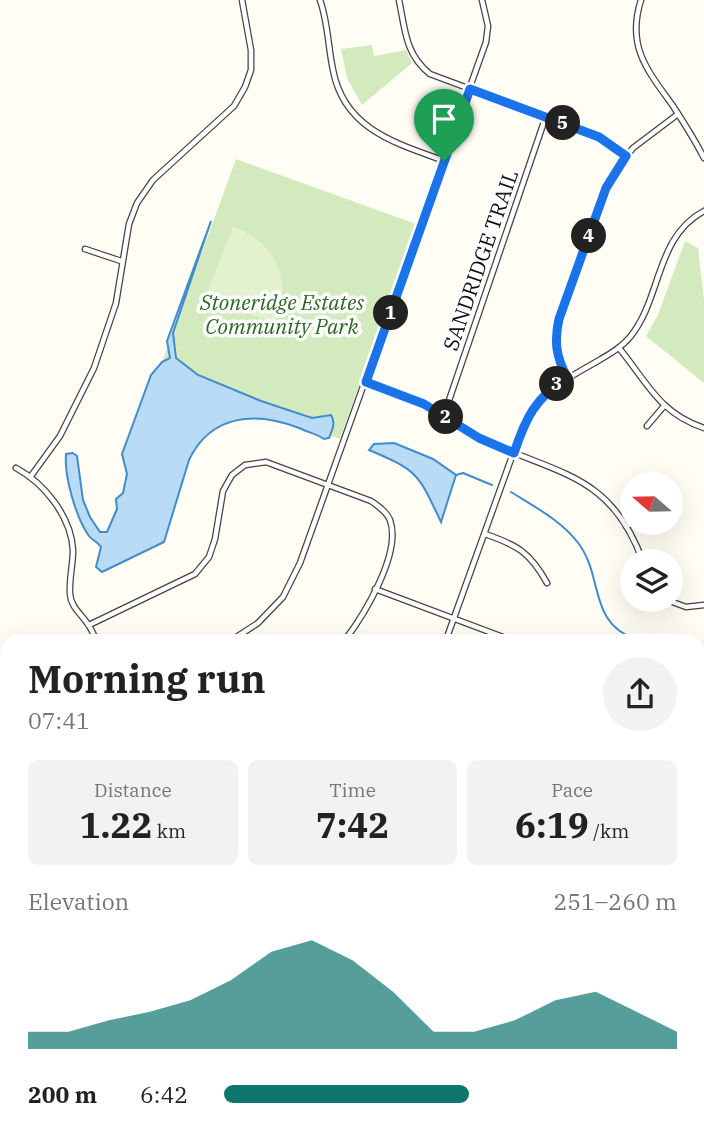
<!DOCTYPE html>
<html lang="en">
<head>
<meta charset="utf-8">
<style>
  :root { --surface:#fff; --page:#f2f2f2; --text:#222; --muted:#767676; --accent:#0f766e }
  body { margin:0; font-family:"IBM Plex Serif",serif; background:var(--page); color:var(--text); height:100vh; display:flex; flex-direction:column; font-size:26px; white-space:nowrap }
  * { box-sizing:border-box; margin:0 }
  p { font-size:23px; color:var(--muted) }
  .icon { flex:none; width:38px; height:38px; fill:none; stroke:currentColor; stroke-width:2; stroke-linecap:round; stroke-linejoin:round }
  .map { position:relative; flex:1; overflow:hidden }
  .details { position:absolute; left:0px; top:634px; width:705px; height:500px; display:flex; flex-direction:column; background:var(--surface); border-radius:21px 21px 0 0; box-shadow:0 7px 28px #0002 }
  .details>* { flex:none }
  .needle { width:46px; rotate:290deg }
  .fabs { position:absolute; left:620px; top:472px; display:grid; gap:14px }
  .fabs a { display:grid; place-items:center; width:63px; height:63px; border-radius:50%; background:var(--surface); box-shadow:0 7px 28px #0002; font-size:35px }
  .pin { position:absolute; display:grid; place-items:center; width:60px; height:60px; color:#fff; margin:-72px -30px; border-radius:50% 50% 50% 0; rotate:-45deg; box-shadow:0 0 7px #0007 }
  .pin .icon { rotate:45deg }
  .km { position:absolute; width:35px; height:35px; margin:-18px; border-radius:50%; background:#222; color:#fff; font-size:19px; line-height:35px; text-align:center }
  .round { display:grid; place-items:center; flex:none; width:74px; height:74px; border-radius:37px; background:var(--page) }
  .overview { display:flex; align-items:center; justify-content:space-between; height:119px; padding:0 28px }
  h1 { font-size:38px; font-weight:800; line-height:52px }
  .figures { display:grid; grid-template-columns:repeat(3,1fr); gap:10px; height:119px; padding:7px 28px }
  .figures div { display:grid; align-content:center; border-radius:10px; background:var(--page); text-align:center }
  .figures b { font-size:35px; font-weight:800 }
  .figures small { font-size:19px; font-weight:400 }
  .figures p { font-size:19px }
  .chart { height:196px; padding:14px 28px }
  .chart p { display:flex; justify-content:space-between }
  .chart svg { width:100%; height:126px; margin-top:7px; fill:var(--accent); opacity:.7 }
  ul { padding:0 28px; list-style:none; font-size:23px }
  li { display:grid; grid-template-columns:112px 84px 1fr; align-items:center; height:52px }
  li i { height:18px; border-radius:9px; background:var(--accent) }
  .map>svg:first-child { display:block }
  .green { fill:#d2eabd }
  .pitch { fill:#e3f1cf }
  .water { fill:#b9dbf5; stroke:#418ccb; stroke-width:2 }
  .lines { fill:none; stroke-linecap:round; stroke-linejoin:round }
  .stream { stroke:#418ccb; stroke-width:2 }
  .minor-casing { stroke:#434343; stroke-width:7 }
  .tertiary-casing { stroke:#434343; stroke-width:8 }
  .minor { stroke:#fff; stroke-width:4.5 }
  .tertiary { stroke:#fff; stroke-width:5 }
  .route-casing { stroke:#fff; stroke-width:14 }
  .route { stroke:#1a73e8; stroke-width:9 }
  .labels { text-anchor:middle; dominant-baseline:central; stroke-width:7; stroke-linejoin:round; paint-order:stroke }
  .street-label { font-size:21px; fill:#101010; stroke:#fff }
  .park-label { font-size:21px; font-style:italic; fill:#2b6821; stroke:#fff }
</style>
</head>
<body>
<div class="map">
<svg width="704" height="1134" viewBox="0 0 704 1134">
  <rect width="100%" height="100%" fill="#fffdf4"/>
  <g class="green">
    <polygon points="372,45 374,56 406,50 412,63 362,105 347,78 341,49"/>
    <polygon points="236,159 416,224 340,439 209,391 125,464"/>
    <polygon points="685,241 698,248 704,299 704,383 646,336 658,315"/>
  </g>
  <path class="pitch" d="M233 227C276 243 294 281 275 323L211 300 208 291Z"/>
  <g class="water">
    <path d="M211 221 173 333 176 358 198 375 261 401 312 418 331 415C336 423 332 430 329 438L324 439C317 434 307 432 299 428 256 411 211 414 189 460L164 542 102 572 96 567 101 547C97 541 93 541 89 536 76 518 64 476 66 454L73 453 77 456 83 500 90 517 100 532H107L117 509 116 499 123 493 127 474 122 454 151 375 162 362 170 358 167 341Z"/>
    <path d="M394 443 433 459 456 475 441 522C418 474 419 471 369 450L374 444Z"/>
  </g>
  <g class="lines">
    <g class="stream">
      <polyline points="456,475 463,473 492,485"/>
      <path d="M511 492C535 507 562 521 579 544 604 579 588 623 637 640"/>
      <polyline points="698,662 704,664"/>
    </g>
    <g class="minor-casing">
      <g id="minor">
        <path d="M320 0C328 22 328 47 333 70 344 129 395 143 445 161"/>
        <path d="M399 0C405 29 405 54 430 74L599 137 626 156"/>
        <path d="M641 0C626 47 648 71 673 106 684 123 695 140 704 158"/>
        <polyline points="85,249 121,261"/>
        <path d="M619 348C647 382 659 413 704 428"/>
        <polyline points="567,377 559,362 556,334 606,188 620,164 633,148 678,114"/>
        <path d="M366 382C386 390 408 396 427 406 446 416 463 430 483 439 556 475 611 472 643 562"/>
        <polyline points="444,415 546,116"/>
        <polyline points="647,426 664,406"/>
        <path d="M16 468C44 483 71 516 73 550 73 565 69 579 70 594 71 608 82 614 89 626 92 630 94 636 96 640"/>
        <polyline points="31,476 60,436 94,368 116,303 129,224 137,203 153,180 234,106 245,87 251,70 251,50 242,0"/>
        <polyline points="670,510 673,510"/>
        <polyline points="626,526 634,523"/>
        <path d="M485 534C517 545 530 552 547 583"/>
        <polyline points="375,589 511,640"/>
        <polyline points="667,600 686,607 704,605"/>
        <path d="M89 625 195 574 209 557 215 539 223 491 232 475 245 465 266 462 371 501C378 506 387 512 390 520 402 553 364 615 345 640"/>
        <polyline points="232,640 258,623 283,597 300,563 486,42 488,26 482,0"/>
        <path d="M446 640 524 423C540 392 566 379 596 362 608 355 621 348 630 337 662 298 655 237 704 211"/>
        <polyline points="698,698 704,695"/>
        <polyline points="698,802 704,803"/>
        <polyline points="0,926 7,906"/>
        <polyline points="698,1067 704,1069"/>
        <polyline points="0,1113 7,1115"/>
        <polyline points="39,1127 57,1134"/>
        <polyline points="682,1127 699,1134"/>
        <polyline points="182,1134 185,1127"/>
        <polyline points="192,1134 194,1127"/>
        <polyline points="326,1134 328,1127"/>
        <polyline points="417,1134 420,1127"/>
        <polyline points="603,1134 606,1127"/>
      </g>
    </g>
    <g class="tertiary-casing">
      <g id="tertiary">
        <polyline points="0,761 7,763"/>
        <polyline points="0,766 7,769"/>
        <polyline points="698,1016 704,1019"/>
        <polyline points="698,1023 704,1025"/>
      </g>
    </g>
    <use href="#minor" class="minor"/>
    <use href="#tertiary" class="tertiary"/>
  </g>
  <g class="lines">
    <g class="route-casing">
      <path id="route" d="M470 89 599 137 626 156 606 188 559 319C554 341 556 357 567 377 535 399 526 417 514 453L479 438 424 404 366 382Z"/>
    </g>
    <use href="#route" class="route"/>
  </g>
  <g class="labels">
    <g class="street-label">
      <text transform="translate(480 260) rotate(-71)">SANDRIDGE TRAIL</text>
    </g>
    <g class="park-label">
      <text x="282" y="302">Stoneridge Estates<tspan x="282" dy="24">Community Park</tspan></text>
    </g>
  </g>
</svg>
<div class="fabs">
<a><svg class="needle" viewBox="-14 -14 28 28"><path d="M0-13l5 13h-10z" fill="#e53935"/><path d="M0 13l5-13h-10z" fill="#767676"/></svg></a>
<a><svg class="icon" aria-label="layers" viewBox="0 0 24 24"><path d="M12 4l9 5-9 5-9-5zM3 14l9 5 9-5"/></svg></a>
</div>
<div class="pin" style="left:444px;top:161px;background:#1e9e55"><svg class="icon" aria-label="arrive" viewBox="0 0 24 24"><path d="M6 21V4h12l-3 4 3 4H6"/></svg></div>
<b class="km" style="left:391px;top:313px">1</b>
<b class="km" style="left:446px;top:417px">2</b>
<b class="km" style="left:557px;top:384px">3</b>
<b class="km" style="left:589px;top:236px">4</b>
<b class="km" style="left:563px;top:123px">5</b>
<section class="details">
<div class="overview"><div><h1>Morning run</h1><p>07:41</p></div><a class="round"><svg class="icon" aria-label="share" viewBox="0 0 24 24"><path d="M12 15V3M7 8l5-5 5 5M5 13v7h14v-7"/></svg></a></div>
<div class="figures">
<div><p>Distance</p><b>1.22<small> km</small></b></div>
<div><p>Time</p><b>7:42</b></div>
<div><p>Pace</p><b>6:19<small> /km</small></b></div>
</div>
<div class="chart"><p><span>Elevation</span>251–260 m</p>
<svg viewBox="0 0 160 44" preserveAspectRatio="none"><path d="M0 44V38L10 38L20 34L30 31L40 27L50 20L60 10L70 6L80 13L90 24L100 38L110 38L120 34L130 27L140 24L150 31L160 38V44z"/></svg>
</div>
<ul>
<li><b>200 m</b>6:42<i style="width:54%"></i></li>
</ul>
</section>
</div>
</body>
</html>
